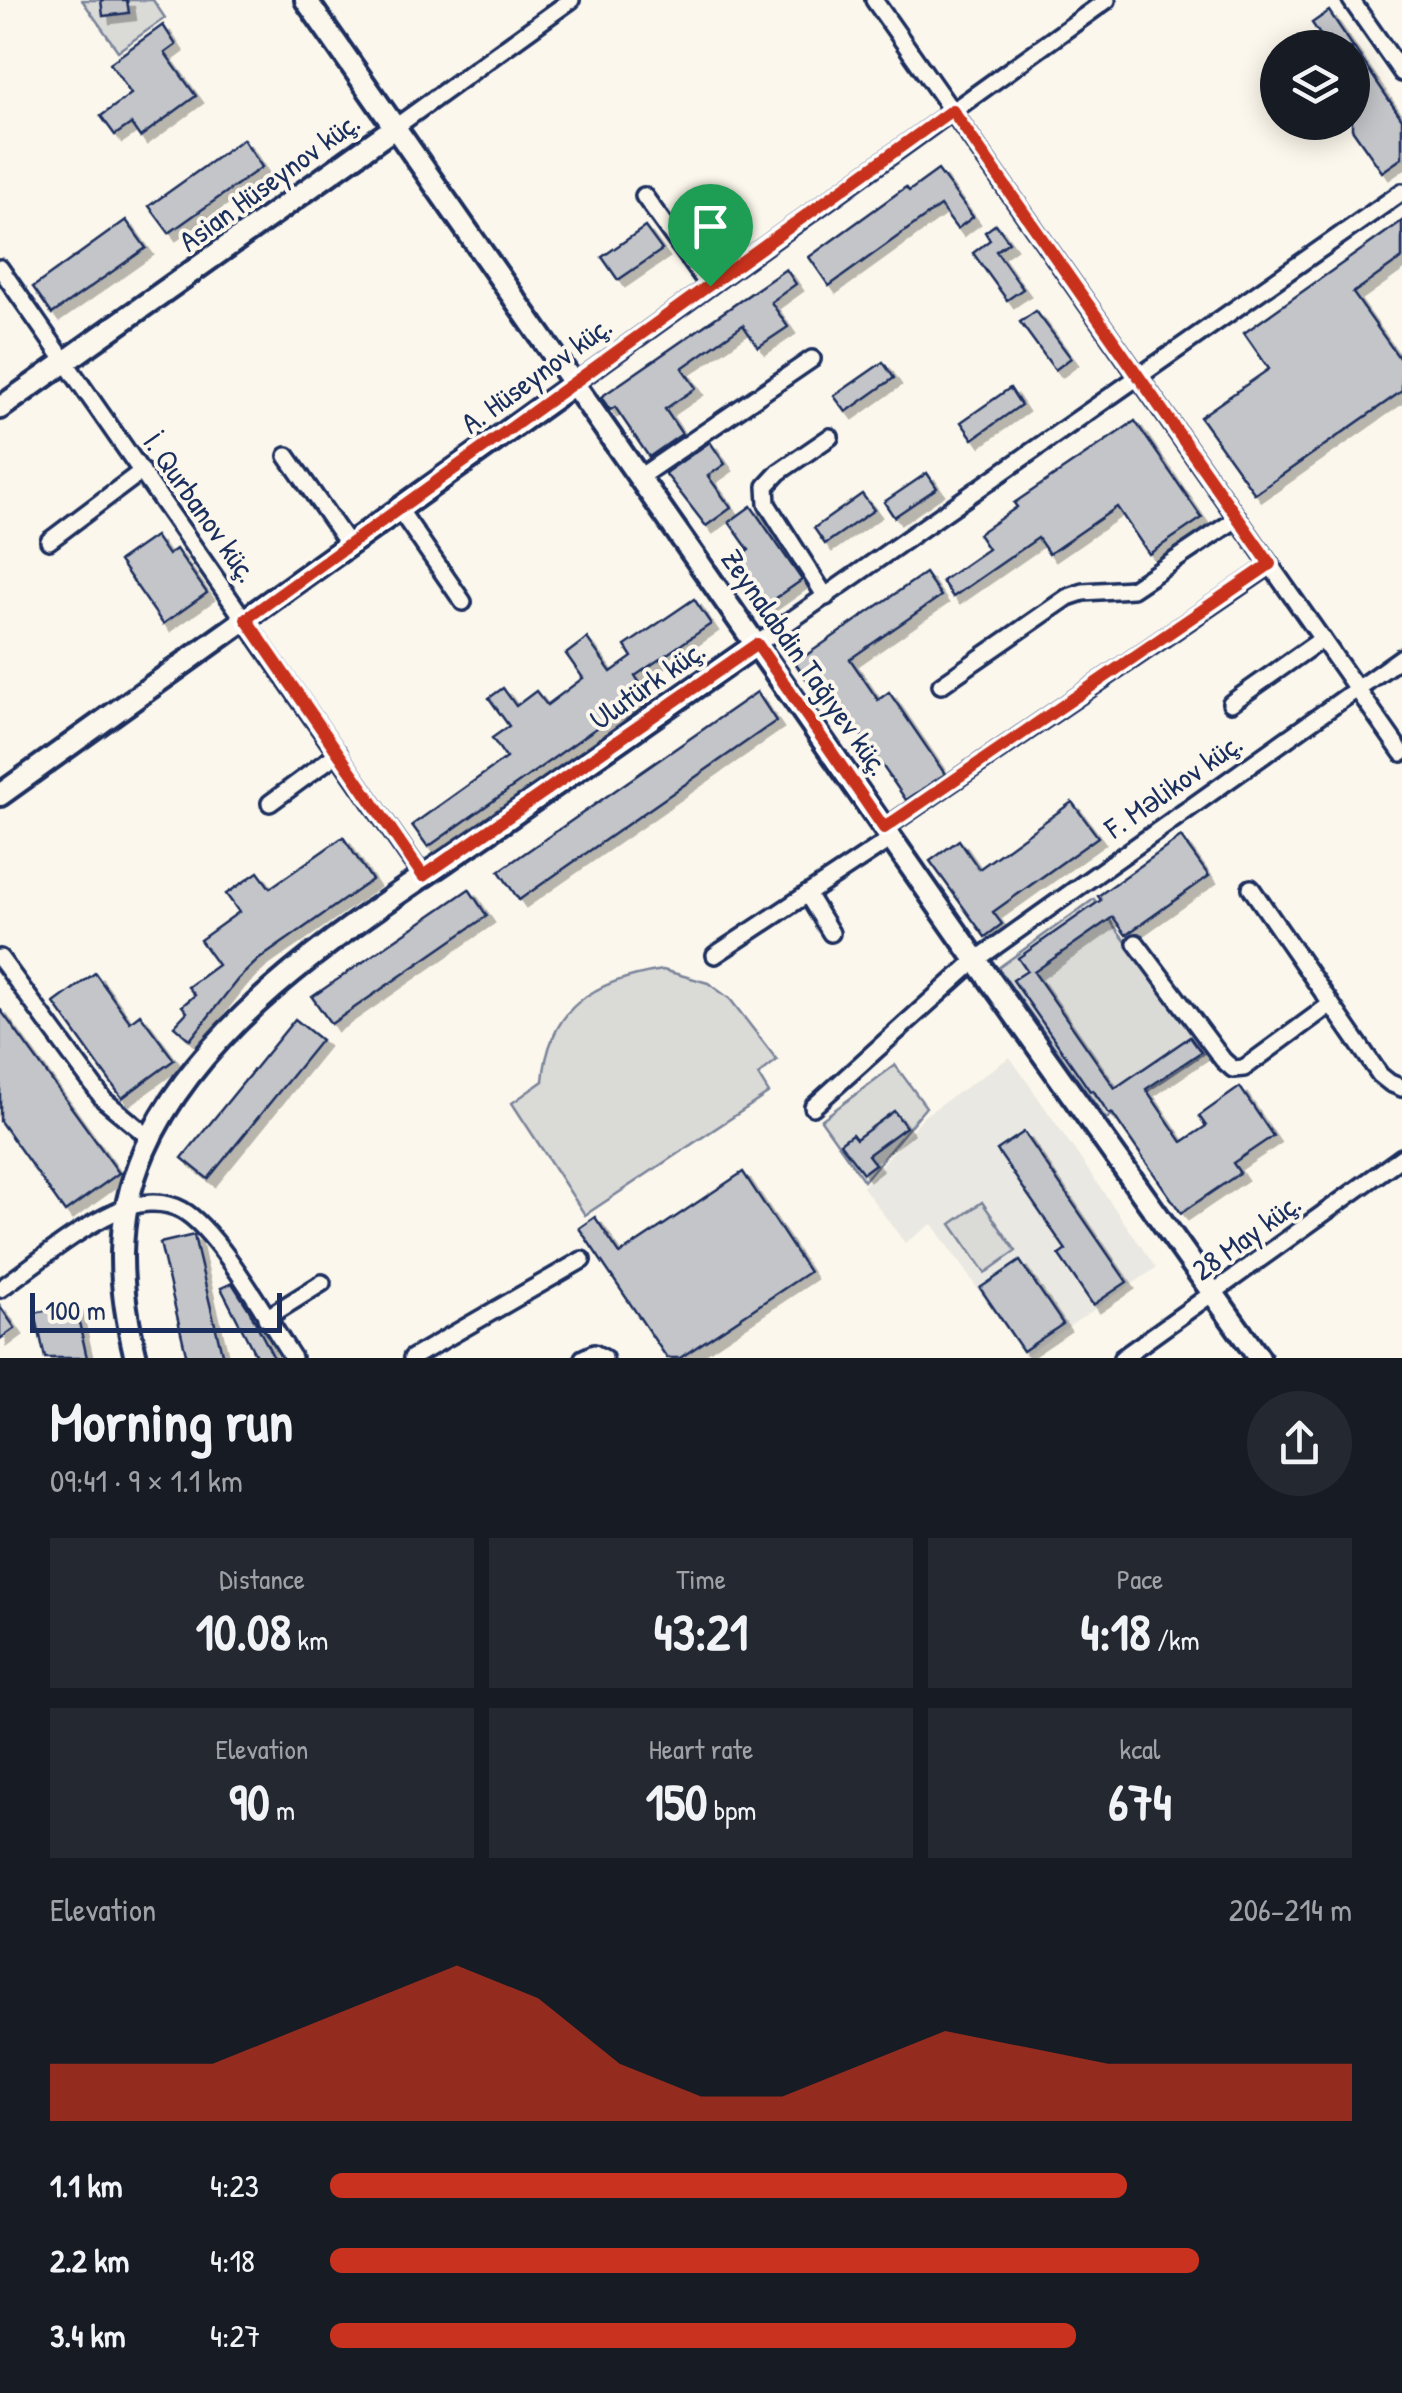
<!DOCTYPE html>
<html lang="en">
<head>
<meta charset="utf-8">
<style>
  :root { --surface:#171b24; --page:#242831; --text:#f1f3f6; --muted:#9ea1a6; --accent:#c8321e }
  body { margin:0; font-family:"Patrick Hand",sans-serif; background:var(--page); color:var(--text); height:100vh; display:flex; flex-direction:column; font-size:38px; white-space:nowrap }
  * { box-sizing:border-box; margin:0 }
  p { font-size:32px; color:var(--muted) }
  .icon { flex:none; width:55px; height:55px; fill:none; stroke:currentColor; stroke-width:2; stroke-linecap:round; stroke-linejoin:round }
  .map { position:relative; height:1358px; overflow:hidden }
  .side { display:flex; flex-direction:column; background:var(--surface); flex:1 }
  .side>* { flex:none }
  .controls { position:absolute; left:1260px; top:30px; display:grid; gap:20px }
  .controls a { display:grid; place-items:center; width:110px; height:110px; border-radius:50%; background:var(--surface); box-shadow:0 5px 25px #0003; font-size:50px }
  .scale { position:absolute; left:30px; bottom:25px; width:252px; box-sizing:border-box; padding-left:10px; border:5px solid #1b2f5e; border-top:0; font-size:28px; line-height:35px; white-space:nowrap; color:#1b2f5e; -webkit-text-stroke:8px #fbf7ec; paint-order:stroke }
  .pin { position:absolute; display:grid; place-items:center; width:85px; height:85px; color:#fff; margin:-102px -42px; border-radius:50% 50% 50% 0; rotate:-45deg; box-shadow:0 0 10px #0007 }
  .pin .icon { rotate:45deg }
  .round { display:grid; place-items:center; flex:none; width:105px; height:105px; border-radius:52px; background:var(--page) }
  .summary { display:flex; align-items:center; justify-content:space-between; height:170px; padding:0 50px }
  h1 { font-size:55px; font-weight:700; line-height:75px }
  .stats { display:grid; grid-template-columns:repeat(3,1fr); gap:15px; height:170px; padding:10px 50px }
  .stats div { display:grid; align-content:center; border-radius:0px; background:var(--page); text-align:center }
  .stats b { font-size:50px; font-weight:700 }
  .stats small { font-size:28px; font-weight:400 }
  .stats p { font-size:28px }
  .chart { height:280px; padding:20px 50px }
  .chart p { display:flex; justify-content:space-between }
  .chart svg { width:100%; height:180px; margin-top:10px; fill:var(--accent); opacity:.7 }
  ul { padding:0 50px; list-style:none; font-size:32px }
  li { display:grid; grid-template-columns:160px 120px 1fr; align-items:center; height:75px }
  li i { height:25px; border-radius:12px; background:var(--accent) }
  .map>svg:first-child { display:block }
  .built { fill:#eae8e2 }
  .green { fill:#dadad7; stroke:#7a849a; stroke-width:2.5 }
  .building { fill:#c3c5c9; stroke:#1b2f5e; stroke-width:2.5; filter:url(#shadow) }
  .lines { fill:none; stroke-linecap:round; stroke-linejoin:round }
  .minor-casing { stroke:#1b2f5e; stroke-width:22 }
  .tertiary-casing { stroke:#1b2f5e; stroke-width:28 }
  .minor { stroke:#fbf7ec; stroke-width:15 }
  .tertiary { stroke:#fbf7ec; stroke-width:20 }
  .route-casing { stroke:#fff; stroke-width:20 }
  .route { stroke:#c8321e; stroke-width:12 }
  .labels { text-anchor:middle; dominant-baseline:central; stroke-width:8; stroke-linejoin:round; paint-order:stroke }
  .street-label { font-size:30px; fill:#1b2f5e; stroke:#fbf7ec }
</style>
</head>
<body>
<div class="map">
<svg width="1402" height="1358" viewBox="0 0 1402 1358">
  <defs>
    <filter id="shadow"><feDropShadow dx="7" dy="7" stdDeviation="0" flood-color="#0004"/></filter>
  </defs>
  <rect width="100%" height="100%" fill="#fbf7ec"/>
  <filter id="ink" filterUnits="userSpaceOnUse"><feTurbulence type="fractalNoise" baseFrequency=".01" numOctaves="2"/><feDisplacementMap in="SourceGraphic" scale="20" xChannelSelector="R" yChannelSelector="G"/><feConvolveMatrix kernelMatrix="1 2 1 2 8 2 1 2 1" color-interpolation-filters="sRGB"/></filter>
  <g filter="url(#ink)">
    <polygon class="built" points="1010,1057 1156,1268 1025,1356 932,1224 905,1243 863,1187 924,1116"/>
    <g class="green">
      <polygon points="82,0 153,0 165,18 118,51"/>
      <polygon points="1094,899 1207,1051 1106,1119 998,968"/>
      <path d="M663 970 708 983 730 999 777 1060 758 1075 769 1093 585 1215 512 1103 543 1081C549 1006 595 980 663 970Z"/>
      <polygon points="895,1065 926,1107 864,1181 821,1120"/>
      <polygon points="982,1202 1016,1251 985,1273 951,1224"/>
    </g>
    <g class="building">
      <polygon points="101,0 127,0 129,13 103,16"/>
      <polygon points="1329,11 1402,119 1402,158 1382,172 1352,129 1352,48 1329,48 1312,23"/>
      <polygon points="163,25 176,45 165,53 196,96 140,137 131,124 115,135 101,116 131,94 110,63"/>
      <polygon points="243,139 262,167 169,233 149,206"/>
      <polygon points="938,170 973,217 957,229 940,206 829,286 809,257 906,187 909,191"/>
      <polygon points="126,220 146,248 52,314 33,287"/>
      <polygon points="1402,221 1402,258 1353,293 1402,362 1402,391 1255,494 1200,417 1269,369 1244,333"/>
      <polygon points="996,224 1009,242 996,251 1023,289 1007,300 973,253 990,240 985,232"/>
      <polygon points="645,227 662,250 618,280 602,257"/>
      <polygon points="786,269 796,284 771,302 788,327 758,347 743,325 682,368 696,388 665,409 682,434 649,457 615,407 610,410 601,397"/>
      <polygon points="1036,311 1071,358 1055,370 1020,322"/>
      <polygon points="883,362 894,378 846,412 834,396"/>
      <polygon points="1010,388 1021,405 973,439 961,422"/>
      <polygon points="1135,421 1202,518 1149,554 1117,507 1049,554 1038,538 953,597 942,581 988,549 978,534 1017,507 1014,503"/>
      <polygon points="710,442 725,464 708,476 731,508 706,526 665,473"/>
      <polygon points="927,473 937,488 894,517 884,502"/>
      <polygon points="862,494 874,510 825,544 814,528"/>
      <polygon points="751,506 802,580 762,608 730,564 749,550 729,522"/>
      <polygon points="155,536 168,555 176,549 207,593 163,624 119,561"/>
      <polygon points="925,573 941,596 850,659 878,700 889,692 945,774 906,800 844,710 833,717 795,663"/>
      <polygon points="694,599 711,624 635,676 647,692 428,847 412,825 506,758 492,738 509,726 489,698 503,688 516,706 536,691 547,705 583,678 566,654 587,638 611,672 632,657 625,646"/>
      <polygon points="757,692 776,721 519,900 499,871"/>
      <polygon points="1072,802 1098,837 993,912 1002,924 985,937 930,861 959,840 979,869"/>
      <polygon points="343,837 372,880 258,960 238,979 190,1040 174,1026 187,1012 182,1006 195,995 188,987 218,965 200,940 239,912 226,894 258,872 270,888"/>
      <polygon points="1181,837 1209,876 1126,935 1113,917 1034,972 1115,1088 1190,1037 1201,1052 1146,1089 1182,1142 1206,1126 1199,1116 1240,1087 1273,1136 1233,1163 1240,1173 1181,1213 1112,1113 1109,1114 1093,1090 1090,1091 1013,980 1027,971 1018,958 1101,900 1098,896"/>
      <polygon points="469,889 487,916 331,1024 312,997"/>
      <polygon points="95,973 130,1022 140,1014 174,1060 122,1098 54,1003"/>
      <polygon points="0,1009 119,1173 65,1212 0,1121"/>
      <polygon points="295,1019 321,1040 208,1179 182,1158"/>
      <polygon points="894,1111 906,1127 868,1155 875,1164 863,1173 840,1143 852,1134 856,1139"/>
      <polygon points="1024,1132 1127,1282 1093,1305 1059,1255 1066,1250 997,1150"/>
      <polygon points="743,1172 809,1272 680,1358 667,1358 579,1228 595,1217 620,1254"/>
      <polygon points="194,1235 198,1254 223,1358 187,1358 160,1243"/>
      <polygon points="1020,1261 1063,1324 1023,1351 980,1288"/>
      <polygon points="232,1283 248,1308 274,1358 257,1358 221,1288"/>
      <polygon points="75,1304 87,1358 45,1358 35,1313"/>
      <polygon points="0,1306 15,1328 0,1339"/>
    </g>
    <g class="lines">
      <g class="minor-casing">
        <g id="minor">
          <polyline points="874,0 1402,753"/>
          <polyline points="1351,0 1402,73"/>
          <polyline points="394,128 571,0"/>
          <polyline points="644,196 709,286"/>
          <polyline points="0,268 423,877"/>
          <polyline points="575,383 1107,0"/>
          <polyline points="287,456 349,545"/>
          <polyline points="641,476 812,359"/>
          <polyline points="399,509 463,602"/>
          <polyline points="49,541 142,471"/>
          <polyline points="826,597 767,504 766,486 779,472 830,437"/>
          <polyline points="757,644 1402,192"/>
          <polyline points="941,685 1068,597 1083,592 1132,589 1238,518"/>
          <polyline points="1231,703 1322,639"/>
          <polyline points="270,803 338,753"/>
          <polyline points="885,828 1271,565"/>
          <polyline points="1251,888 1380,1075 1390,1083 1402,1088"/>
          <polyline points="807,894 831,933"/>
          <polyline points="1136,943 1223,1060 1233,1069 1244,1068 1331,1004"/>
          <polyline points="715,955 892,838"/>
          <polyline points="0,958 104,1100 150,1138"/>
          <polyline points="813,1107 976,960 1402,657"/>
          <path d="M0 1289C37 1263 74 1231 115 1212 136 1202 162 1199 182 1210 218 1230 269 1322 293 1358"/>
          <polyline points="266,1318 322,1283"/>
          <polyline points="412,1358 582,1260"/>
          <polyline points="583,1358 594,1353 604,1358"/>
          <polyline points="1122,1358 1402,1157"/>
        </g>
      </g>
      <g class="tertiary-casing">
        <g id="tertiary">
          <polyline points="306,0 976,960 1259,1358"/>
          <polyline points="0,408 394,128"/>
          <polyline points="0,795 575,383"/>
          <path d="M136 1358C118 1285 114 1221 144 1151 203 1015 366 916 484 835 575 771 666 708 757 644"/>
        </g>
      </g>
      <use href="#minor" class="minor"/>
      <use href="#tertiary" class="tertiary"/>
    </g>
  </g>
  <g class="lines" filter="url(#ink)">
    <g class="route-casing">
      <polygon id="route" points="952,110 1270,564 884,828 757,644 423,876 246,619"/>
    </g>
    <use href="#route" class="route"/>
  </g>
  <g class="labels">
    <g class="street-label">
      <text transform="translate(269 181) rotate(-36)">Asian Hüseynov küç.</text>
      <text transform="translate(536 374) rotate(-36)">A. Hüseynov küç.</text>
      <text transform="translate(201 507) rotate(55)">İ. Qurbanov küç.</text>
      <text transform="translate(806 662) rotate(55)">Zeynalabdin Tağıyev küç.</text>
      <text transform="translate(647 684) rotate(-35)">Ulutürk küç.</text>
      <text transform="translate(1173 785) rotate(-35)">F. Məlikov küç.</text>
      <text transform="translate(1246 1236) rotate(-36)">28 May küç.</text>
    </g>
  </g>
</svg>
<div class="controls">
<a><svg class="icon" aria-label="layers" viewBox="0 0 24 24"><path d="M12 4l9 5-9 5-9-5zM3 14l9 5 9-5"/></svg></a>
</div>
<div class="scale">100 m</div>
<div class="pin" style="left:710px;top:286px;background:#1e9e55"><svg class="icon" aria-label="arrive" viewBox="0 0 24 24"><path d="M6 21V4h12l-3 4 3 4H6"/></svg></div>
</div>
<section class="side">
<div class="summary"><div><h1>Morning run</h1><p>09:41 · 9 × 1.1 km</p></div><a class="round"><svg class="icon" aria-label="share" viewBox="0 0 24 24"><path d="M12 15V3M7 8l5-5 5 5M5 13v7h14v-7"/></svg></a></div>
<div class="stats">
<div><p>Distance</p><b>10.08<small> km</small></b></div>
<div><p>Time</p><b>43:21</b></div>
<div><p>Pace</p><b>4:18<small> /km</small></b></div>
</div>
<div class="stats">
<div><p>Elevation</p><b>90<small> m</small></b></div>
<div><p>Heart rate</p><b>150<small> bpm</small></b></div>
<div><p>kcal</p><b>674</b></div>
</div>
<div class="chart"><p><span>Elevation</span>206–214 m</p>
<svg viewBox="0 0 160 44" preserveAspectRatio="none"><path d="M0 44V30L10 30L20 30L30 22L40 14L50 6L60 14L70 30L80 38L90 38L100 30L110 22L120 26L130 30L140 30L150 30L160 30V44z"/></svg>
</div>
<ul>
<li><b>1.1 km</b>4:23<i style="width:78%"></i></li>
<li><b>2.2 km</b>4:18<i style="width:85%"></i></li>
<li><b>3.4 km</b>4:27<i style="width:73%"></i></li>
</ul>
</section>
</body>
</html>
